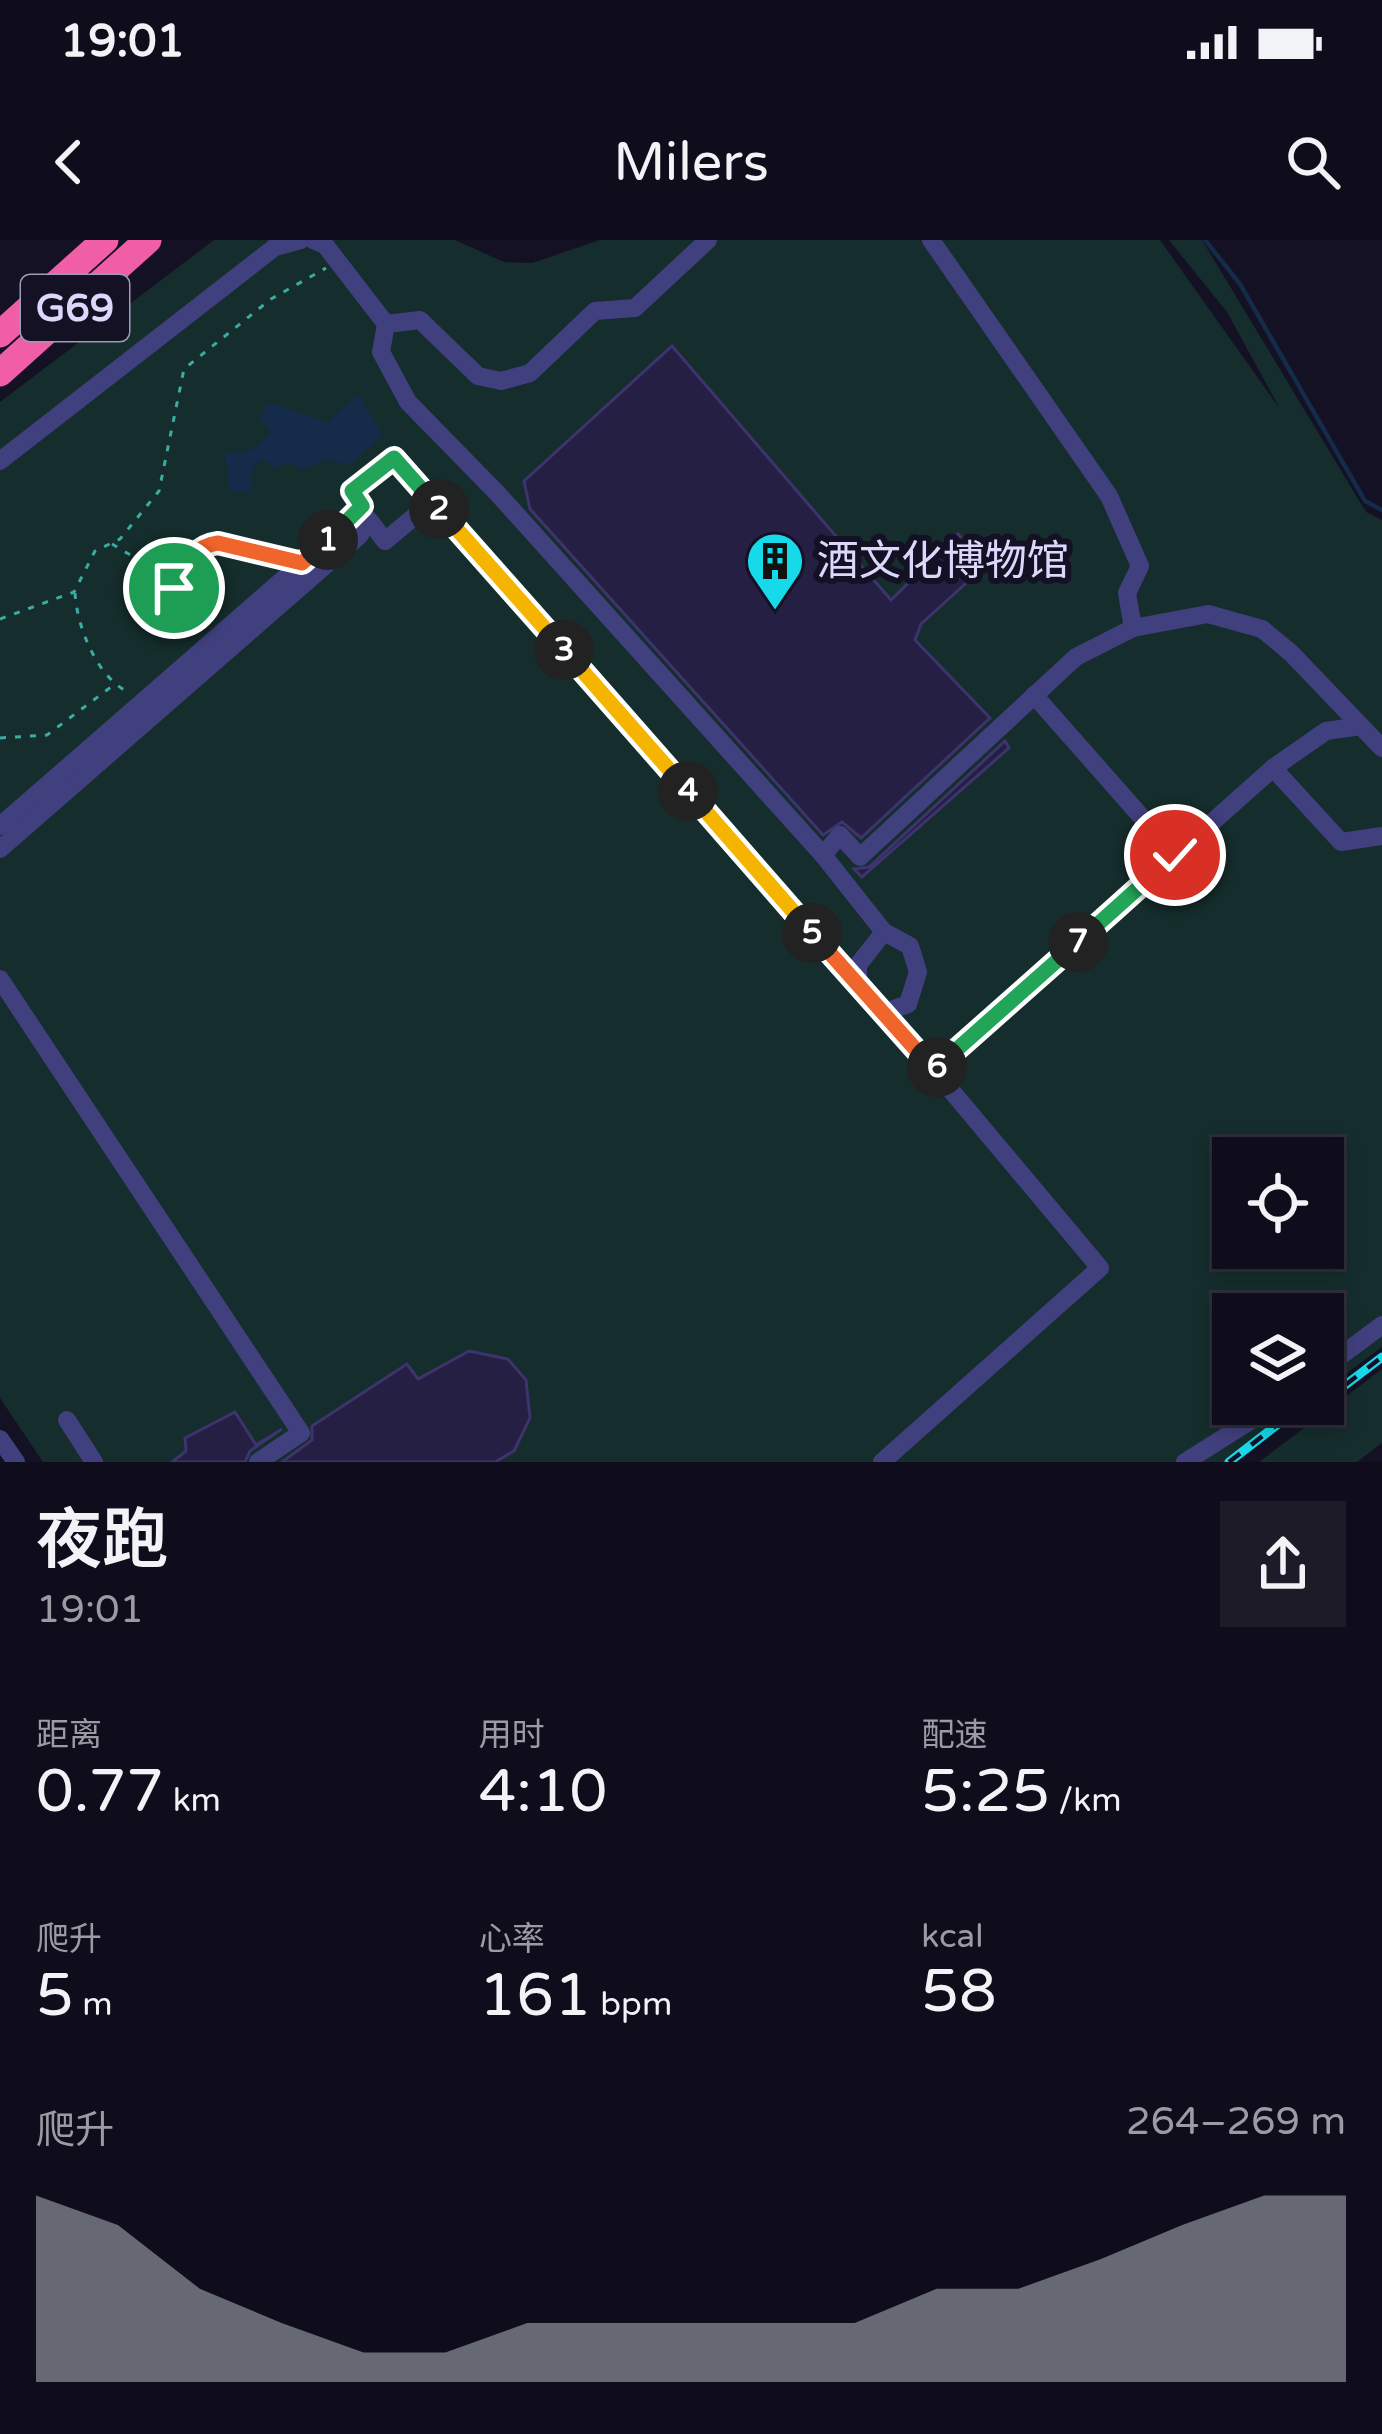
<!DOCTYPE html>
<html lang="zh">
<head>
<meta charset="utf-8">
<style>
  :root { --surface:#0f0d1b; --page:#1d1b28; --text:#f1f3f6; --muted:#9b9ca3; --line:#2f2d3a; --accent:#8c9099 }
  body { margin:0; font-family:"Varela Round","Noto Sans SC",sans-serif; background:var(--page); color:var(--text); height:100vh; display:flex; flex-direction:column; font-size:45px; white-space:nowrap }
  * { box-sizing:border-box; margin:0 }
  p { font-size:39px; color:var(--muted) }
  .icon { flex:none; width:66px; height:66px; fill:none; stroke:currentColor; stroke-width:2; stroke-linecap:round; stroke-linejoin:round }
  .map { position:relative; height:1222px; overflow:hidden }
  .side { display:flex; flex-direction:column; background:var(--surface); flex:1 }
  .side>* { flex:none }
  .tools { position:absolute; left:1212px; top:897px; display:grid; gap:24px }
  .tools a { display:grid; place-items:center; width:132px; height:132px; border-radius:0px; background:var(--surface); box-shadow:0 6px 18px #0003,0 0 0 3px var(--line); font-size:60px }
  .pin { position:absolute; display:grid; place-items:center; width:102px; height:102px; color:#fff; margin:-51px; border:6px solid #fff; border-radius:50%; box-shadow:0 3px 12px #0007 }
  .km { position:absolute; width:60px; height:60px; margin:-30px; border-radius:50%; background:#222; color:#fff; font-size:33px; line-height:60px; text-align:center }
  .round { display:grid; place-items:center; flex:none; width:126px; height:126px; border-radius:0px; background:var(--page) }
  .overview { display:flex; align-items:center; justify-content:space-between; height:204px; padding:0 36px }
  h1 { font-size:66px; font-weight:600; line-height:90px }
  .stats { display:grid; grid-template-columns:repeat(3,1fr); gap:18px; height:204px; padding:12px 36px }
  .stats div { display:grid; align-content:center }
  .stats b { font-size:60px; font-weight:600 }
  .stats small { font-size:33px; font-weight:400 }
  .stats p { font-size:33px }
  .chart { height:336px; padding:24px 36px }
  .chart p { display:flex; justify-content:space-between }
  .chart svg { width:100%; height:216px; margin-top:12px; fill:var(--accent); opacity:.7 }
  .status { display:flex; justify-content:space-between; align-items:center; height:84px; padding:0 60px; background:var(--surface); direction:ltr }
  .status svg { height:33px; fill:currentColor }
  header { display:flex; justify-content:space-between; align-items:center; height:156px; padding:0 36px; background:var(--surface); font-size:54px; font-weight:600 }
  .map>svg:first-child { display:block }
  .green { fill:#152d2c; fill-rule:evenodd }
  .water { fill:#152b4a }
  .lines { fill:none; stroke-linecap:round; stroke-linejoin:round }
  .stream { stroke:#152b4a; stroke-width:4.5 }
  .building { fill:#251f43; stroke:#3d336d; stroke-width:3 }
  .path { stroke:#3baca3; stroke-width:3; stroke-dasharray:6 9; stroke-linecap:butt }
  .minor { stroke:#41407f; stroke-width:18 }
  .highway { stroke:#f05ea7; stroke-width:27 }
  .rail-casing { stroke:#16d9e9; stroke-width:9 }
  .rail { stroke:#141124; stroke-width:4.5; stroke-dasharray:14; stroke-linecap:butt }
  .split-1-casing { stroke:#fff; stroke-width:24 }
  .split-2-casing { stroke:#fff; stroke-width:24 }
  .split-3-casing { stroke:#fff; stroke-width:24 }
  .split-4-casing { stroke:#fff; stroke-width:24 }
  .split-5-casing { stroke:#fff; stroke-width:24 }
  .split-6-casing { stroke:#fff; stroke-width:24 }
  .split-7-casing { stroke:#fff; stroke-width:24 }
  .split-8-casing { stroke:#fff; stroke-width:24 }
  .split-1 { stroke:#f0652b; stroke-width:15 }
  .split-2 { stroke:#22a559; stroke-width:15 }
  .split-3 { stroke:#f5b400; stroke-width:15 }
  .split-4 { stroke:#f5b400; stroke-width:15 }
  .split-5 { stroke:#f5b400; stroke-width:15 }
  .split-6 { stroke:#f0652b; stroke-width:15 }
  .split-7 { stroke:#22a559; stroke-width:15 }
  .split-8 { stroke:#22a559; stroke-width:15 }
  .labels { text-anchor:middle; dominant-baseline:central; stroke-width:12; stroke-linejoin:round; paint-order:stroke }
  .shield { fill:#141124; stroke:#9f9cba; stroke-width:3 }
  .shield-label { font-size:39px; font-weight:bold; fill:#dbd8fb }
  .poi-label { font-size:42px; fill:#dbd8fb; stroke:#141124; text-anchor:start }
</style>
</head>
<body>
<div class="status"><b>19:01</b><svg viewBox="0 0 49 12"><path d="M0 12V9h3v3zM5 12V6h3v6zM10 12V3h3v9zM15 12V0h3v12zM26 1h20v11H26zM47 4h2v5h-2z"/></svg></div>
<header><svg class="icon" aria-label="back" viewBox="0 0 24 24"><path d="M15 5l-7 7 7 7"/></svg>Milers<svg class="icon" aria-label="search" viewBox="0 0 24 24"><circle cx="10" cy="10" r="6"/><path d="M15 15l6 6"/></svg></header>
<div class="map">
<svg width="1382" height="1222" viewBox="0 0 1382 1222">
  <rect width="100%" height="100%" fill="#141124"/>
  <g class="green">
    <path d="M214 0H455L504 22 532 23 600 0H1160L1280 169 1227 72 1169 0H1202L1366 272 1382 280V1107L1323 1151V1074H1233V1164H1306L1228 1222H43L0 1158V162ZM1233 918H1323V1008H1233Z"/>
    <polygon points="1382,1129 1382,1203 1357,1222 1259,1222"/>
  </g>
  <polygon class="water" points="358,154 383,195 350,225 326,219 302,231 291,222 276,228 263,219 253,226 251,253 229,250 225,214 254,209 271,192 260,179 268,162 328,182"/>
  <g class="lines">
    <polyline class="stream" points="1205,0 1240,44 1365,261 1382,270"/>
  </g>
  <g class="building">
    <polygon points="672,106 891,360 958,294 986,325 921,384 915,400 990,478 861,598 842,582 823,595 530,269 524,241"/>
    <polygon points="1005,501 1009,508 862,637 854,629 869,627"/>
    <polygon points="469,1111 508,1119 526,1140 530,1178 514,1211 495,1222 282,1222 312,1200 312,1186 407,1124 418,1139"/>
    <polygon points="235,1172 256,1205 282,1189 250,1211 245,1222 172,1222 186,1211 185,1198"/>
  </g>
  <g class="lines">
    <g class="path">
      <polyline points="112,304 172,340 177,376 190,401"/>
      <path d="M174 348C209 286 221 303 283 318"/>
      <path d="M75 353C77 388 98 439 130 453"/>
      <polyline points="0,379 74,352 95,311 120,299 159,251 184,129 271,59 326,28"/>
      <polyline points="0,498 47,495 111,447"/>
    </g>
    <g class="minor">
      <polyline points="313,0 325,5 386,84 381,112 408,162 498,254 823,615 840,595 860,617 1076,417 1133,388 1208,374 1262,389 1291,413 1382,508"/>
      <polyline points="931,0 1109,256 1140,326 1127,353 1133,388"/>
      <polyline points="386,84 420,80 478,136 501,141 530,133 595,71 635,68 708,0"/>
      <polyline points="0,221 275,7 301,0"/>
      <polyline points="1034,455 1175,615"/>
      <polyline points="1361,486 1326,491 1273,528 1341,602 1382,596"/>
      <polyline points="0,586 357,275 362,266 352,251 394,218 934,830"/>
      <polyline points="0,609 359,296 369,280 385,301 433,261"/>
      <polyline points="823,615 884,692 910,706 918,732 908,764 883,773"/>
      <polyline points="0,739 301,1193 258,1222"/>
      <polyline points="858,745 858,725 884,692"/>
      <polyline points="1323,1129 1382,1085"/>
      <polyline points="67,1180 94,1222"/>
      <polyline points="0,1199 16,1222"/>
      <polyline points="882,1222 1100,1028 934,830 1273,528"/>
      <polyline points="1185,1222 1277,1164"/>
    </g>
    <g class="highway">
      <polyline points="0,94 105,0"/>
      <polyline points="0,133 148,0"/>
    </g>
    <g class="rail-casing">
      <g id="rail">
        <polyline points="1323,1162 1382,1117"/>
        <polyline points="1229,1222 1304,1164"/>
      </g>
    </g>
    <use href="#rail" class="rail"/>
  </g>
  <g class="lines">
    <g class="split-1-casing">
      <path id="split-1" d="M174 348C185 327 193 306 218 303L302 323 328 300"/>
    </g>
    <g class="split-2-casing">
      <polyline id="split-2" points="328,300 362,266 352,251 394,218 439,269"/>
    </g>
    <g class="split-3-casing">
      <polyline id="split-3" points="439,269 564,410"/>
    </g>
    <g class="split-4-casing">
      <polyline id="split-4" points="564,410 688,551"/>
    </g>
    <g class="split-5-casing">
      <polyline id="split-5" points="688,551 812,693"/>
    </g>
    <g class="split-6-casing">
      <polyline id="split-6" points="812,693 934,830 937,827"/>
    </g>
    <g class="split-7-casing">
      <polyline id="split-7" points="937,827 1078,702"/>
    </g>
    <g class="split-8-casing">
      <polyline id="split-8" points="1078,702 1175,615"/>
    </g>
    <use href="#split-1" class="split-1"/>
    <use href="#split-2" class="split-2"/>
    <use href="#split-3" class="split-3"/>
    <use href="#split-4" class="split-4"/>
    <use href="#split-5" class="split-5"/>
    <use href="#split-6" class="split-6"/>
    <use href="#split-7" class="split-7"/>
    <use href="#split-8" class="split-8"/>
  </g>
  <defs>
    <g id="building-pin" transform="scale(3)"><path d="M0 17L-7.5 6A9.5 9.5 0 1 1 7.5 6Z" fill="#16d9e9" stroke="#141124"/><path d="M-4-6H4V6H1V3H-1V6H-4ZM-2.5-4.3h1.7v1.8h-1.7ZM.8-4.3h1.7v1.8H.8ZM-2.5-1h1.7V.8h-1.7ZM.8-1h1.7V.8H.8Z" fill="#111"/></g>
  </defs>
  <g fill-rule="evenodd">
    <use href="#building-pin" x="775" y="321"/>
  </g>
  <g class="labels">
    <rect class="shield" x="21" y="35" width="108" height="66" rx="9"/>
    <g class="shield-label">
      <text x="75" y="68">G69</text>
    </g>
    <g class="poi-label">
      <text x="817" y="321">酒文化博物馆</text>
    </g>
  </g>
</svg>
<div class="tools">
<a><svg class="icon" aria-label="locate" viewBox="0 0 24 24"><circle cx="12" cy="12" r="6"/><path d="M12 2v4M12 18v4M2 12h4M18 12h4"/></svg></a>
<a><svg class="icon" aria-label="layers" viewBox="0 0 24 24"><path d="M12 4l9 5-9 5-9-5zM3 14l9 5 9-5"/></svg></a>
</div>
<div class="pin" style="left:174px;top:348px;background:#1e9e55"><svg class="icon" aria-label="arrive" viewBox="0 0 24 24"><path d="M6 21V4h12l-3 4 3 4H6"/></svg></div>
<div class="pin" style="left:1175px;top:615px;background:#d93025"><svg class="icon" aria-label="check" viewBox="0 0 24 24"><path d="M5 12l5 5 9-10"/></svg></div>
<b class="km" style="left:328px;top:300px">1</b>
<b class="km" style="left:439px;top:269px">2</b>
<b class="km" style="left:564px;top:410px">3</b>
<b class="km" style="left:688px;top:551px">4</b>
<b class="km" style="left:812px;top:693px">5</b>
<b class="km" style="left:937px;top:827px">6</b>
<b class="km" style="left:1078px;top:702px">7</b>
</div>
<section class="side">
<div class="overview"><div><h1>夜跑</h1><p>19:01</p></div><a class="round"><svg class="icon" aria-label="share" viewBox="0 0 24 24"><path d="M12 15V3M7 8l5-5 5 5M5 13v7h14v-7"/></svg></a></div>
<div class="stats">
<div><p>距离</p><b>0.77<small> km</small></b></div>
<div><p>用时</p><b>4:10</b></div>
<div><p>配速</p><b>5:25<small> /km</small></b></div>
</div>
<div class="stats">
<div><p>爬升</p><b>5<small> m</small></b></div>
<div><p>心率</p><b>161<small> bpm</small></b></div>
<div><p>kcal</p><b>58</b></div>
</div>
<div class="chart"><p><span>爬升</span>264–269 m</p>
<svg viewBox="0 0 160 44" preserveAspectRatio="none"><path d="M0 44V6L10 12L20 25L30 32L40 38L50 38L60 32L70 32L80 32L90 32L100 32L110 25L120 25L130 19L140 12L150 6L160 6V44z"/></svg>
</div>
</section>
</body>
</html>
